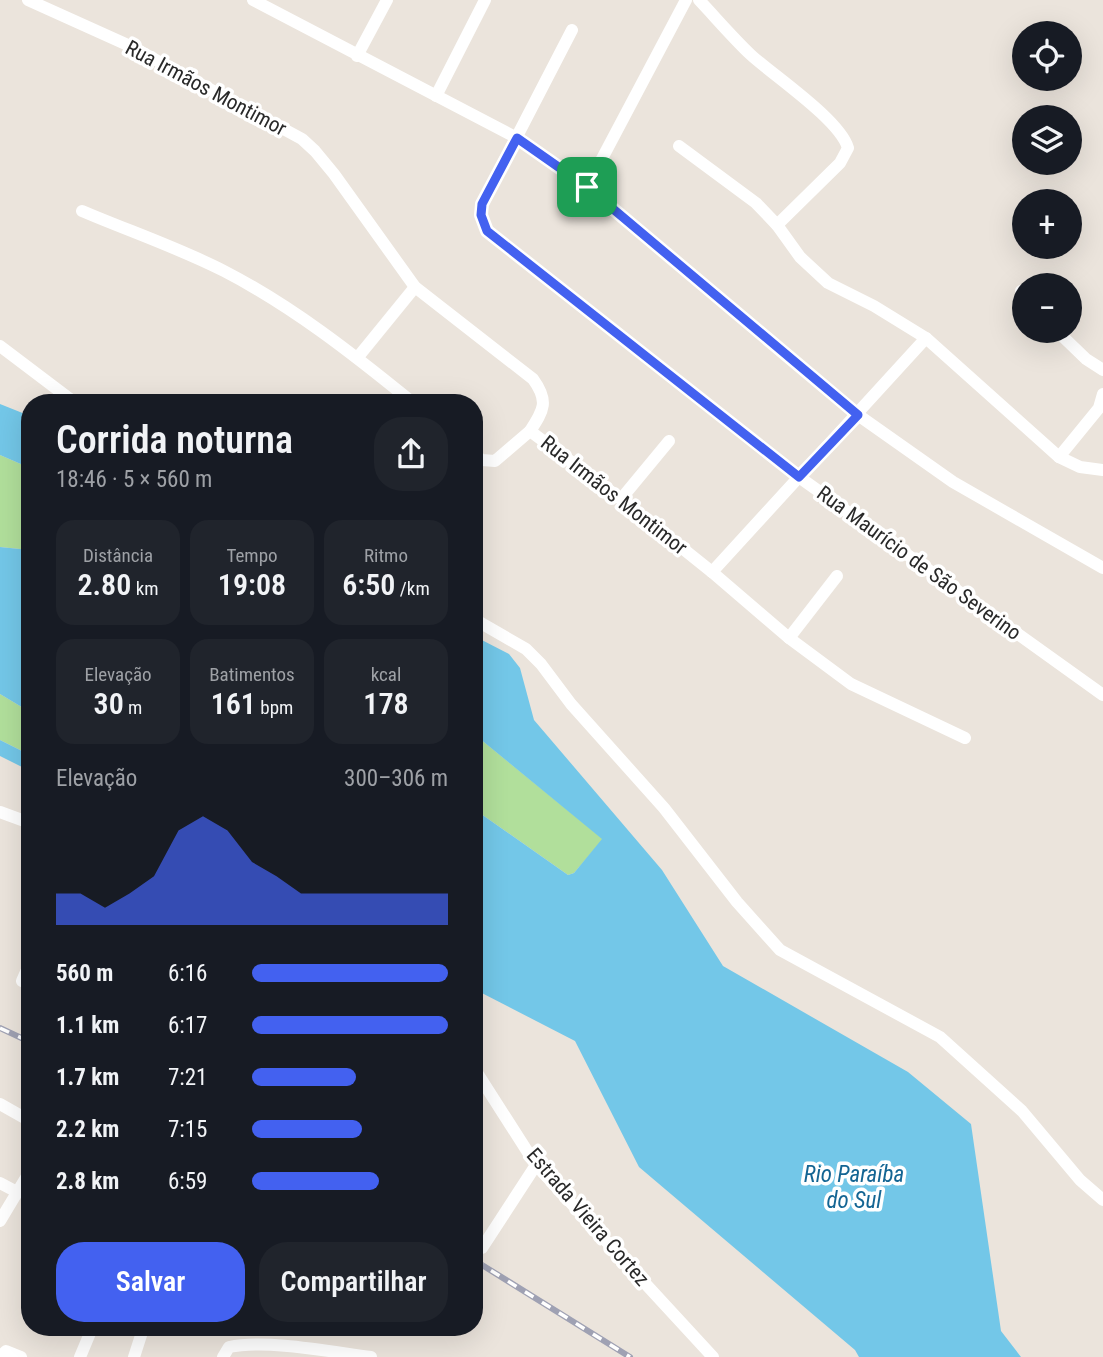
<!DOCTYPE html>
<html lang="pt">
<head>
<meta charset="utf-8">
<style>
  :root { --surface:#171b24; --page:#20242c; --text:#f1f3f6; --muted:#9ea1a6; --accent:#4361f0 }
  body { margin:0; font-family:"Roboto Condensed",sans-serif; background:var(--page); color:var(--text); height:100vh; display:flex; flex-direction:column; font-size:26px; white-space:nowrap }
  * { box-sizing:border-box; margin:0 }
  p { font-size:23px; color:var(--muted) }
  .icon { flex:none; width:38px; height:38px; fill:none; stroke:currentColor; stroke-width:2; stroke-linecap:round; stroke-linejoin:round }
  .map { position:relative; flex:1; overflow:hidden }
  .side { position:absolute; left:21px; top:394px; width:462px; height:942px; display:flex; flex-direction:column; background:var(--surface); border-radius:28px; box-shadow:0 7px 28px #0002 }
  .side>* { flex:none }
  .buttons { position:absolute; left:1012px; top:21px; display:grid; gap:14px }
  .buttons a { display:grid; place-items:center; width:70px; height:70px; border-radius:50%; background:var(--surface); box-shadow:0 7px 28px #0002; font-size:35px }
  .pin { position:absolute; display:grid; place-items:center; width:60px; height:60px; color:#fff; margin:-30px; border-radius:14px; box-shadow:0 4px 10px #0006 }
  .round { display:grid; place-items:center; flex:none; width:74px; height:74px; border-radius:28px; background:var(--page) }
  .headline { display:flex; align-items:center; justify-content:space-between; height:119px; padding:0 35px }
  h1 { font-size:38px; font-weight:600; line-height:52px }
  .figures { display:grid; grid-template-columns:repeat(3,1fr); gap:10px; height:119px; padding:7px 35px }
  .figures div { display:grid; align-content:center; border-radius:18px; background:var(--page); text-align:center }
  .figures b { font-size:30px; font-weight:600 }
  .figures small { font-size:19px; font-weight:400 }
  .figures p { font-size:19px }
  .chart { height:196px; padding:14px 35px }
  .chart p { display:flex; justify-content:space-between }
  .chart svg { width:100%; height:126px; margin-top:7px; fill:var(--accent); opacity:.7 }
  .button { display:flex; gap:14px; margin-top:auto; padding:14px 35px }
  .button a { flex:1; height:80px; border-radius:28px; background:var(--accent); color:#fff; font-size:28px; font-weight:600; line-height:80px; text-align:center }
  .button a+a { background:var(--page); color:var(--text) }
  ul { padding:0 35px; list-style:none; font-size:23px }
  li { display:grid; grid-template-columns:112px 84px 1fr; align-items:center; height:52px }
  li i { height:18px; border-radius:9px; background:var(--accent) }
  .map>svg:first-child { display:block }
  .green { fill:#b1df9b }
  .water { fill:#73c7e8 }
  .lines { fill:none; stroke-linecap:round; stroke-linejoin:round }
  .street { stroke:#fff; stroke-width:12 }
  .rail-casing { stroke:#9fa1b3; stroke-width:6 }
  .rail { stroke:#fff; stroke-width:3.5; stroke-dasharray:10; stroke-linecap:butt }
  .route-casing { stroke:#fff; stroke-width:14 }
  .route { stroke:#4361f0; stroke-width:9 }
  .labels { text-anchor:middle; dominant-baseline:central; stroke-width:7; stroke-linejoin:round; paint-order:stroke }
  .street-label { font-size:21px; fill:#292929; stroke:#fff }
  .water-label { font-size:23px; font-style:italic; fill:#146593; stroke:#fff }
</style>
</head>
<body>
<div class="map">
<svg width="1103" height="1357" viewBox="0 0 1103 1357">
  <rect width="100%" height="100%" fill="#ebe4dc"/>
  <g class="green">
    <polygon points="0,455 30,468 30,550 0,547"/>
    <polygon points="0,694 30,712 30,755 0,740"/>
    <polygon points="474,734 603,839 574,873 568,875 474,809"/>
  </g>
  <g class="water">
    <polygon points="0,404 30,416 30,468 0,455"/>
    <polygon points="0,547 30,550 30,712 0,694"/>
    <polygon points="474,636 509,654 520,668 534,720 662,870 723,966 908,1072 971,1124 1001,1331 1021,1357 859,1357 855,1350 639,1167 575,1041 474,989 474,809 568,875 574,873 602,839 474,734"/>
    <polygon points="0,740 30,755 30,771 0,756"/>
  </g>
  <g class="lines">
    <g class="street">
      <path d="M28 0 130 46 302 139 315 151 334 174 415 287 533 379C549 401 544 410 530 431L621 499 712 572 789 638 851 684 965 738"/>
      <polyline points="253,0 517,138 587,187 858,415 953,482 1103,568"/>
      <path d="M699 0C716 18 733 38 751 55 774 76 840 120 848 148L840 163 777 225"/>
      <polyline points="572,30 482,204 481,215 487,231 799,477 1103,695"/>
      <polyline points="357,56 387,0"/>
      <polyline points="436,96 485,0"/>
      <polyline points="679,146 756,203 777,225 800,257 828,283 874,306 926,338 1059,457 1080,467 1103,470"/>
      <polyline points="587,187 686,0"/>
      <path d="M82 211C129 231 179 248 224 271 292 306 353 354 412 402"/>
      <polyline points="1021,291 1024,294"/>
      <polyline points="1057,331 1086,359 1103,370"/>
      <polyline points="0,346 74,402"/>
      <polyline points="358,357 415,287"/>
      <polyline points="474,454 482,460 495,461 530,431"/>
      <polyline points="1059,457 1099,408 1103,394"/>
      <polyline points="621,499 669,441"/>
      <polyline points="712,572 926,338"/>
      <polyline points="474,619 526,649 541,664 571,704 664,808 737,902 780,950 940,1037 1022,1111 1080,1180 1103,1200"/>
      <polyline points="789,638 837,576"/>
      <polyline points="0,812 30,823"/>
      <polyline points="22,981 30,963"/>
      <polyline points="474,1068 536,1165 713,1357"/>
      <polyline points="0,1104 30,1121"/>
      <polyline points="0,1183 17,1192"/>
      <polyline points="0,1221 30,1171"/>
      <polyline points="482,1248 536,1165"/>
      <polyline points="0,1357 6,1351 21,1357"/>
      <polyline points="80,1357 93,1326"/>
      <polyline points="134,1357 144,1326"/>
      <path d="M223 1357 229 1347C267 1339 332 1352 371 1357"/>
    </g>
    <g class="rail-casing">
      <g id="rail">
        <polyline points="0,1028 30,1042"/>
        <polyline points="474,1260 630,1357"/>
      </g>
    </g>
    <use href="#rail" class="rail"/>
  </g>
  <g class="lines">
    <g class="route-casing">
      <polygon id="route" points="517,138 587,187 858,415 799,477 487,231 481,215 482,204"/>
    </g>
    <use href="#route" class="route"/>
  </g>
  <g class="labels">
    <g class="street-label">
      <text transform="translate(206 88) rotate(28)">Rua Irmãos Montimor</text>
      <text transform="translate(614 495) rotate(38)">Rua Irmãos Montimor</text>
      <text transform="translate(919 563) rotate(36)">Rua Maurício de São Severino</text>
      <text transform="translate(588 1217) rotate(49)">Estrada Vieira Cortez</text>
    </g>
    <g class="water-label">
      <text x="854" y="1174">Rio Paraíba<tspan x="854" dy="26">do Sul</tspan></text>
    </g>
  </g>
</svg>
<div class="buttons">
<a><svg class="icon" aria-label="locate" viewBox="0 0 24 24"><circle cx="12" cy="12" r="6"/><path d="M12 2v4M12 18v4M2 12h4M18 12h4"/></svg></a>
<a><svg class="icon" aria-label="layers" viewBox="0 0 24 24"><path d="M12 4l9 5-9 5-9-5zM3 14l9 5 9-5"/></svg></a>
<a>+</a>
<a>−</a>
</div>
<div class="pin" style="left:587px;top:187px;background:#1e9e55"><svg class="icon" aria-label="arrive" viewBox="0 0 24 24"><path d="M6 21V4h12l-3 4 3 4H6"/></svg></div>
<section class="side">
<div class="headline"><div><h1>Corrida noturna</h1><p>18:46 · 5 × 560 m</p></div><a class="round"><svg class="icon" aria-label="share" viewBox="0 0 24 24"><path d="M12 15V3M7 8l5-5 5 5M5 13v7h14v-7"/></svg></a></div>
<div class="figures">
<div><p>Distância</p><b>2.80<small> km</small></b></div>
<div><p>Tempo</p><b>19:08</b></div>
<div><p>Ritmo</p><b>6:50<small> /km</small></b></div>
</div>
<div class="figures">
<div><p>Elevação</p><b>30<small> m</small></b></div>
<div><p>Batimentos</p><b>161<small> bpm</small></b></div>
<div><p>kcal</p><b>178</b></div>
</div>
<div class="chart"><p><span>Elevação</span>300–306 m</p>
<svg viewBox="0 0 160 44" preserveAspectRatio="none"><path d="M0 44V33L10 33L20 38L30 33L40 27L50 11L60 6L70 11L80 22L90 27L100 33L110 33L120 33L130 33L140 33L150 33L160 33V44z"/></svg>
</div>
<ul>
<li><b>560 m</b>6:16<i style="width:100%"></i></li>
<li><b>1.1 km</b>6:17<i style="width:100%"></i></li>
<li><b>1.7 km</b>7:21<i style="width:53%"></i></li>
<li><b>2.2 km</b>7:15<i style="width:56%"></i></li>
<li><b>2.8 km</b>6:59<i style="width:65%"></i></li>
</ul>
<div class="button"><a>Salvar</a><a>Compartilhar</a></div>
</section>
</div>
</body>
</html>
